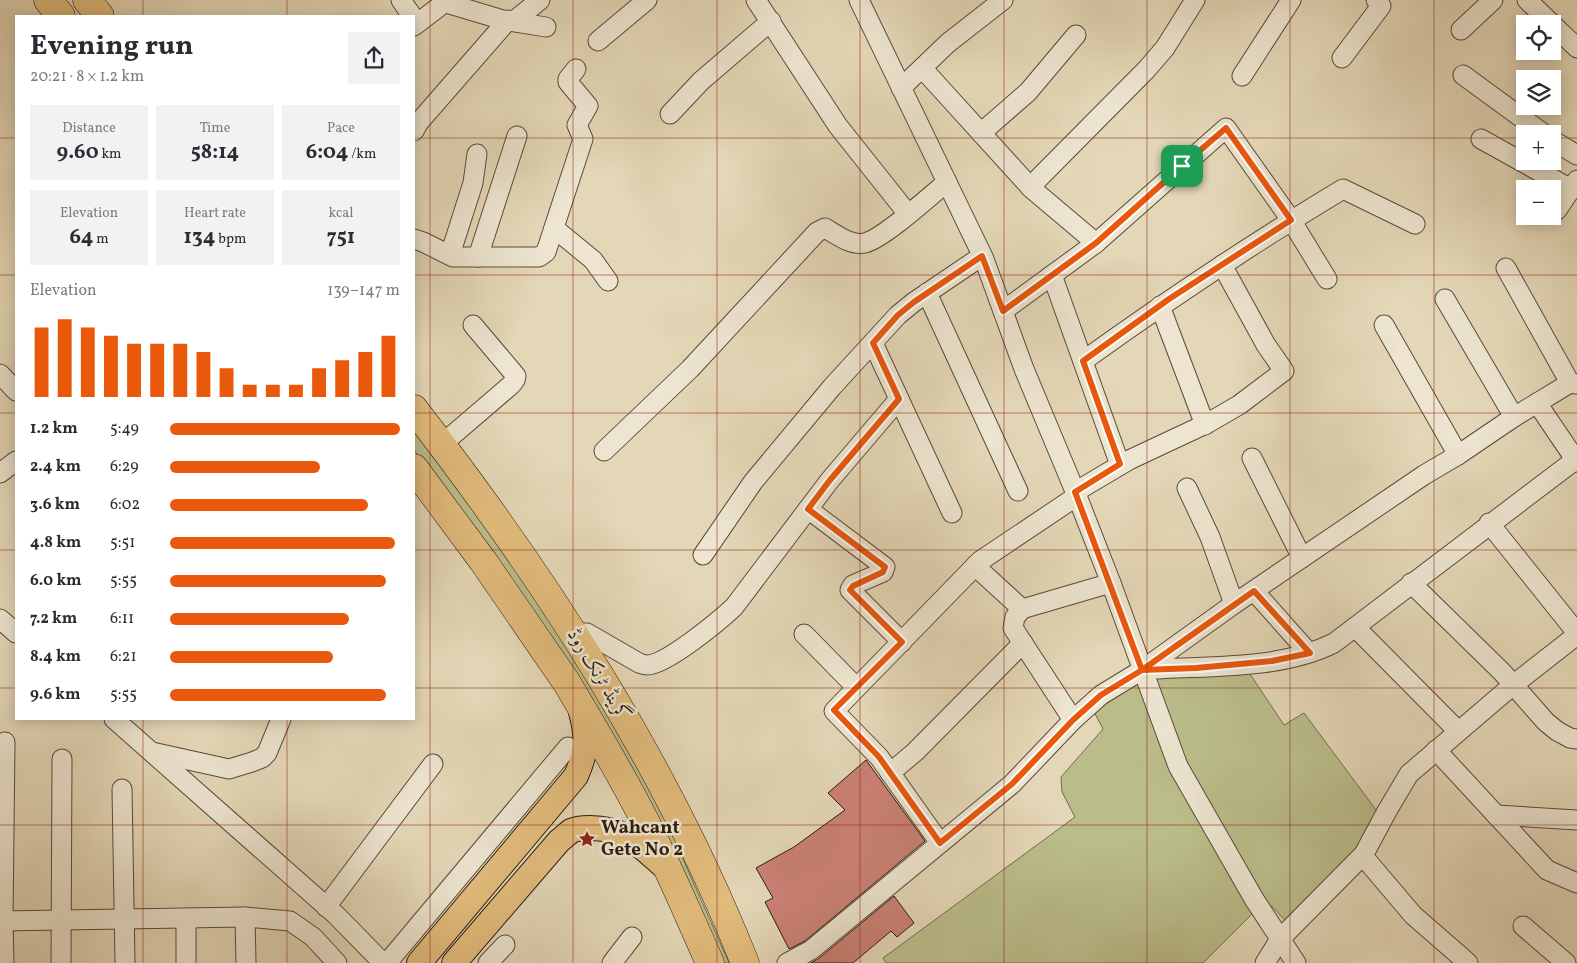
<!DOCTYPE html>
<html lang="en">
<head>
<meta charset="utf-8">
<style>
  :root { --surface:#fff; --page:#f2f2f3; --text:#2b2b33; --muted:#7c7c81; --accent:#ea580c }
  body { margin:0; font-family:Vollkorn,Amiri,serif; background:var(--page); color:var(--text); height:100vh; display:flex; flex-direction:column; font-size:19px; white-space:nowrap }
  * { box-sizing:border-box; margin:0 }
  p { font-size:16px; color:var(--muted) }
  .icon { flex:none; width:28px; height:28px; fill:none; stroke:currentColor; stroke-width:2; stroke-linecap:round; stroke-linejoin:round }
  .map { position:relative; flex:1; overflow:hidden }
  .sheet { position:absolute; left:15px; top:15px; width:400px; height:705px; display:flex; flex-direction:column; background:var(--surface); border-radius:0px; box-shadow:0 2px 12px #0003 }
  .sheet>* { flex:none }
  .buttons { position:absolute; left:1516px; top:15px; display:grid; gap:10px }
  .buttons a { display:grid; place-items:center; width:45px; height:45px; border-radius:0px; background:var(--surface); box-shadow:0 2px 12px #0003; font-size:25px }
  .pin { position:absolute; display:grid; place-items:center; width:42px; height:42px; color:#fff; margin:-21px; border-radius:10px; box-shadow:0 2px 8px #0006 }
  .round { display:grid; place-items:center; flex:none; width:52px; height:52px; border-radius:0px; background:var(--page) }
  .head { display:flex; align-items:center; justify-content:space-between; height:85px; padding:0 15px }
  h1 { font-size:28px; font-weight:700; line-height:38px }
  .figures { display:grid; grid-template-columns:repeat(3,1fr); gap:8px; height:85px; padding:5px 15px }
  .figures div { display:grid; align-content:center; border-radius:0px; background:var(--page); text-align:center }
  .figures b { font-size:21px; font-weight:700 }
  .figures small { font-size:14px; font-weight:400 }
  .figures p { font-size:14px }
  .chart { height:140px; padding:10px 15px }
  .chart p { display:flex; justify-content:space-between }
  .chart svg { width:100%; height:90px; margin-top:5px; stroke:var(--accent); stroke-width:6 }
  ul { padding:0 15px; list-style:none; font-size:16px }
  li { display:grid; grid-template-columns:80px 60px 1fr; align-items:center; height:38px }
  li i { height:12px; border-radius:6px; background:var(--accent) }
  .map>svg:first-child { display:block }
  .green { fill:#babd8a; stroke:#726c4d }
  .building { fill:#cb8175; stroke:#2a1b10 }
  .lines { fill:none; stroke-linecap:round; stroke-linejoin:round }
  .minor-casing { stroke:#584a3a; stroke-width:21 }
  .major-casing { stroke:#2a1b10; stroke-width:26 }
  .highway-casing { stroke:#2a1b10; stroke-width:29 }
  .minor { stroke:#ede5d0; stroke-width:19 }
  .major { stroke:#e2bc7c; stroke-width:24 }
  .highway { stroke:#e2bc7c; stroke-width:28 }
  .route-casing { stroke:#fff; stroke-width:10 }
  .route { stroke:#ea580c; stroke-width:6 }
  .grid { fill:none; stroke:#8f2418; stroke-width:1; stroke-opacity:0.55 }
  .labels { text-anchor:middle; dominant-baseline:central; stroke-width:5; stroke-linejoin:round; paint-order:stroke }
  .street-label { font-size:19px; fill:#2a1b10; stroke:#ede5d0 }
  .poi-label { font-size:19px; font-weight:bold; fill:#2a1b10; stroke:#ede5d0; text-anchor:start }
</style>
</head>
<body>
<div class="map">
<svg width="1577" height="963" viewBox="0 0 1577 963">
  <rect width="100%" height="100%" fill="#e4d7b7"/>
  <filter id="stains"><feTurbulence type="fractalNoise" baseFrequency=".004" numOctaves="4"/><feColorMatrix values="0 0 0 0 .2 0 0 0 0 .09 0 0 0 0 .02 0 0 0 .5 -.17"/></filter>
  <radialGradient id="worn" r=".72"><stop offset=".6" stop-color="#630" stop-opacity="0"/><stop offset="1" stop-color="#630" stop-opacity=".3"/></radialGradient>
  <g class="green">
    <polygon points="414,421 502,539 659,796 683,859 729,963 718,963 463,516 414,450"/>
    <polygon points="1248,671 1284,725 1304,713 1382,818 1361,850 1288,924 1272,906 1255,911 1203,963 886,963 883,958 1075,817 1062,792 1061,777 1103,729 1094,712 1144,678"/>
  </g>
  <g class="building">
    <polygon points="866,760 925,841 805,941 789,949 765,902 773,898 756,868 794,847 845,810 828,793"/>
    <polygon points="894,896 914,923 897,937 891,931 853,963 811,963 818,959"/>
  </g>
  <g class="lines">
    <g class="minor-casing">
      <g id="minor">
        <polyline points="401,0 412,16"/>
        <polyline points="756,0 838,126 908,214"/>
        <polyline points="859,0 984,259 1024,369 1077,496 1111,583 1178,766 1254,899 1296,963"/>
        <polyline points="1527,0 1552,24"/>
        <polyline points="446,3 503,20 546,27"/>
        <polyline points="514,21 540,0"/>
        <polyline points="1552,24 1577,48"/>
        <polyline points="414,26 448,0"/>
        <polyline points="1461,30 1493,0"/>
        <polyline points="598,41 647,0"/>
        <polyline points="1342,58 1381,6 1376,0"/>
        <polyline points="922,68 1032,189 1096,243"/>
        <polyline points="1463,75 1544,134"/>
        <polyline points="1242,76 1291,0"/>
        <polyline points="901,88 948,43 1003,0"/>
        <polyline points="670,114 701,81 771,21"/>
        <polyline points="414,131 419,122 508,20"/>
        <polyline points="981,133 1028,92 1076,35"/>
        <polyline points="1481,139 1571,189"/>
        <polyline points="1552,140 1577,155"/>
        <polyline points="1030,187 1146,70 1165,48 1195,0"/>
        <polyline points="1557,210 1577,180"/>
        <polyline points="554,228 593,260 608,281"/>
        <polyline points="414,239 423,242 453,257 539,257 546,252 583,139 577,125 588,106 568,82 568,79 576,69"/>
        <polyline points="450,255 473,183 477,154"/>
        <polyline points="478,257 517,136"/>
        <polyline points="1506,268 1570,383"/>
        <polyline points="1052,275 1120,465"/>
        <polyline points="927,293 1018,491"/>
        <polyline points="1445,299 1514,417"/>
        <polyline points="1160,306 1205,425"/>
        <polyline points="1003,311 1096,243 1226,128 1291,220 1327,279"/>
        <polyline points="1384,325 1458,455"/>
        <polyline points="873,343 952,513"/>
        <path d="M1083 361C1168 300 1253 243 1343 189L1415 224"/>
        <polyline points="0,374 16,391"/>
        <polyline points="1537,403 1577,462"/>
        <polyline points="441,445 511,385 515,380 516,376 473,325"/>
        <path d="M604 451 690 369 817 232 825 228C837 235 851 246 865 243 884 238 929 197 947 182"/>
        <polyline points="1252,458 1302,558"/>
        <polyline points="0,473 16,461"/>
        <polyline points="1187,488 1210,537 1234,604"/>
        <polyline points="1075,492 1129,460 1208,423 1239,405 1284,371 1266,345 1222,265"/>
        <polyline points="808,509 885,567 883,572 853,585 850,590 902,642"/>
        <polyline points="1489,523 1577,633"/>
        <polyline points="703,555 753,482 832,387 898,315 914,302 982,256"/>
        <polyline points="975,566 1022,609 1015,617 1013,628 1073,720"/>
        <polyline points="1411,583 1502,672 1546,722 1557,731 1570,738 1577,739"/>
        <polyline points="1254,591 1309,653"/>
        <polyline points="1022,609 1111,583"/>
        <polyline points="0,619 16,633"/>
        <polyline points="1355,627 1458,731"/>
        <path d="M573 633H587L639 663C642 664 644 665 647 665 666 665 719 621 734 607L830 480 899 399"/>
        <polyline points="804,634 856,687"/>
        <path d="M1143 670C1204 665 1278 671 1334 643L1575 460"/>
        <polyline points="114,719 336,915 383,963"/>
        <polyline points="1436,750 1547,870 1577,883"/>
        <polyline points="152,752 229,769 252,762 262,758 267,753 281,719"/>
        <polyline points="890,773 915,752 1023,643"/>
        <polyline points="122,789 125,963"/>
        <polyline points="1496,815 1577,820"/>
        <polyline points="940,843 879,757 834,711 980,561 1077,496"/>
        <polyline points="1363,856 1413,915 1468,963"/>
        <polyline points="326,907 433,764"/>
        <polyline points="245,917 246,963"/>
        <polyline points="186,918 186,963"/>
        <polyline points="0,921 245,917 290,921 313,937 337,963"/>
        <polyline points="1523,926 1566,963"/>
        <polyline points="4,963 3,921 5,742"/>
        <polyline points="61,963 62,759"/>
        <polyline points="387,963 568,747"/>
        <polyline points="488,963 505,945"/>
        <polyline points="612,963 632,937"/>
        <polyline points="787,963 811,950 1012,784 1073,720 1101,695 1142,670 1234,604 1424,475 1458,455 1514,417 1570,383 1577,384"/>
        <polyline points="1265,963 1280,939 1364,854 1387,811 1409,774 1513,685 1577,635"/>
      </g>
    </g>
    <g class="major-casing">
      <g id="major">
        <path d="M419 963 576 776C587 751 588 738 581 712"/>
        <path d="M454 963 559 841C563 838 567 834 571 831 577 828 584 828 590 828 627 828 641 847 667 869"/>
      </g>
    </g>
    <g class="highway-casing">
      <g id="highway">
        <polyline points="48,0 61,16"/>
        <polyline points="87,0 100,16"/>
        <path d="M414 409C546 579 665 762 745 963"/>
        <path d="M414 468 483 561 567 683C594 729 622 775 646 823 669 869 689 916 710 963"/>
      </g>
    </g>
    <use href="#minor" class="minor"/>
    <use href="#major" class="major"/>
    <use href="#highway" class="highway"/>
  </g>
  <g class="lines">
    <g class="route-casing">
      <polyline id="route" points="1182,166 1096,243 1003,311 982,256 914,302 898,315 873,343 899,399 830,480 808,509 885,567 883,572 853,586 850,590 902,642 834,710 879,757 940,843 1012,784 1073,720 1101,695 1142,670 1254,591 1310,653 1272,661 1196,668 1142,670 1075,492 1120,464 1083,361 1169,299 1291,220 1226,128 1182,166"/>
    </g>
    <use href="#route" class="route"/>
  </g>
  <path class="grid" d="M143 0V16M287 0V16M430 0V963M573 0V963M717 0V963M860 0V963M1004 0V963M1147 0V963M1290 0V963M1434 0V963M0 138H16M414 138H1525M1552 138H1577M0 275H16M414 275H1577M0 413H16M414 413H1577M0 550H16M414 550H1577M0 688H16M414 688H1577M143 719V963M287 719V963M0 825H1577"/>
  <defs>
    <g id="sight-bare" transform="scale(1.35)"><path d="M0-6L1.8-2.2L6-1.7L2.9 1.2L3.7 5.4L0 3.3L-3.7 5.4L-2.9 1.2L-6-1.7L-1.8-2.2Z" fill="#8f2418" stroke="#ede5d0" stroke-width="2.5" paint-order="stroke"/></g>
  </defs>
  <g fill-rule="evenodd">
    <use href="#sight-bare" x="587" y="839"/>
  </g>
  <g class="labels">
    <g class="street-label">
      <text transform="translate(598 675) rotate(59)">گرینڈ ٹرنک روڈ</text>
    </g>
    <g class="poi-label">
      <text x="601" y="828">Wahcant<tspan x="601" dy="22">Gete No 2</tspan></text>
    </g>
  </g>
  <rect width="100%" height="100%" filter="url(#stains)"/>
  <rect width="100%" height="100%" fill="url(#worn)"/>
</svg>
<div class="buttons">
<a><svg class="icon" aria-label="locate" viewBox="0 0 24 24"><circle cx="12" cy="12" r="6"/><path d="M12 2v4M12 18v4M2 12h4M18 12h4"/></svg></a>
<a><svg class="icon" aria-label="layers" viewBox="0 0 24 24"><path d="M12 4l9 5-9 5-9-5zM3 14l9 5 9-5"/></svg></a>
<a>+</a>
<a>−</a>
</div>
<div class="pin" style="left:1182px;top:166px;background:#1e9e55"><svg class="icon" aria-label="arrive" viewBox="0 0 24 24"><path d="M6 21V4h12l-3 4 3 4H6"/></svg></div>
<section class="sheet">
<div class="head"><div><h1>Evening run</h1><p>20:21 · 8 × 1.2 km</p></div><a class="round"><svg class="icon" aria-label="share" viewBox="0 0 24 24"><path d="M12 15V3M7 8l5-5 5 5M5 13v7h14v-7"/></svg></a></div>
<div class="figures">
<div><p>Distance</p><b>9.60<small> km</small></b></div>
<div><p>Time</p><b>58:14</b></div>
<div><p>Pace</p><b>6:04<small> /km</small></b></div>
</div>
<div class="figures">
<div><p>Elevation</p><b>64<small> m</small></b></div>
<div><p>Heart rate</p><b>134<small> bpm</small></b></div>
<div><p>kcal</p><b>751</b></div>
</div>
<div class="chart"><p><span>Elevation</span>139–147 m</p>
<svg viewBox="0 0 160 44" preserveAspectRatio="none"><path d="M5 44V10M15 44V6M25 44V10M35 44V14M45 44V18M55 44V18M65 44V18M75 44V22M85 44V30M95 44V38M105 44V38M115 44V38M125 44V30M135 44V26M145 44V22M155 44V14"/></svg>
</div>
<ul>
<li><b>1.2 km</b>5:49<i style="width:100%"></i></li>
<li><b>2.4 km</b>6:29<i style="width:65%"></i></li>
<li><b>3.6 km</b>6:02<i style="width:86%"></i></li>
<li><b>4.8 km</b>5:51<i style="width:98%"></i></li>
<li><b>6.0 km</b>5:55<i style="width:94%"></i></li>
<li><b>7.2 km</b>6:11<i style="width:78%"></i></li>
<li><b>8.4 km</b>6:21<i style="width:71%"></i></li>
<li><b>9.6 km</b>5:55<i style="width:94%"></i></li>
</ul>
</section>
</div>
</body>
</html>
